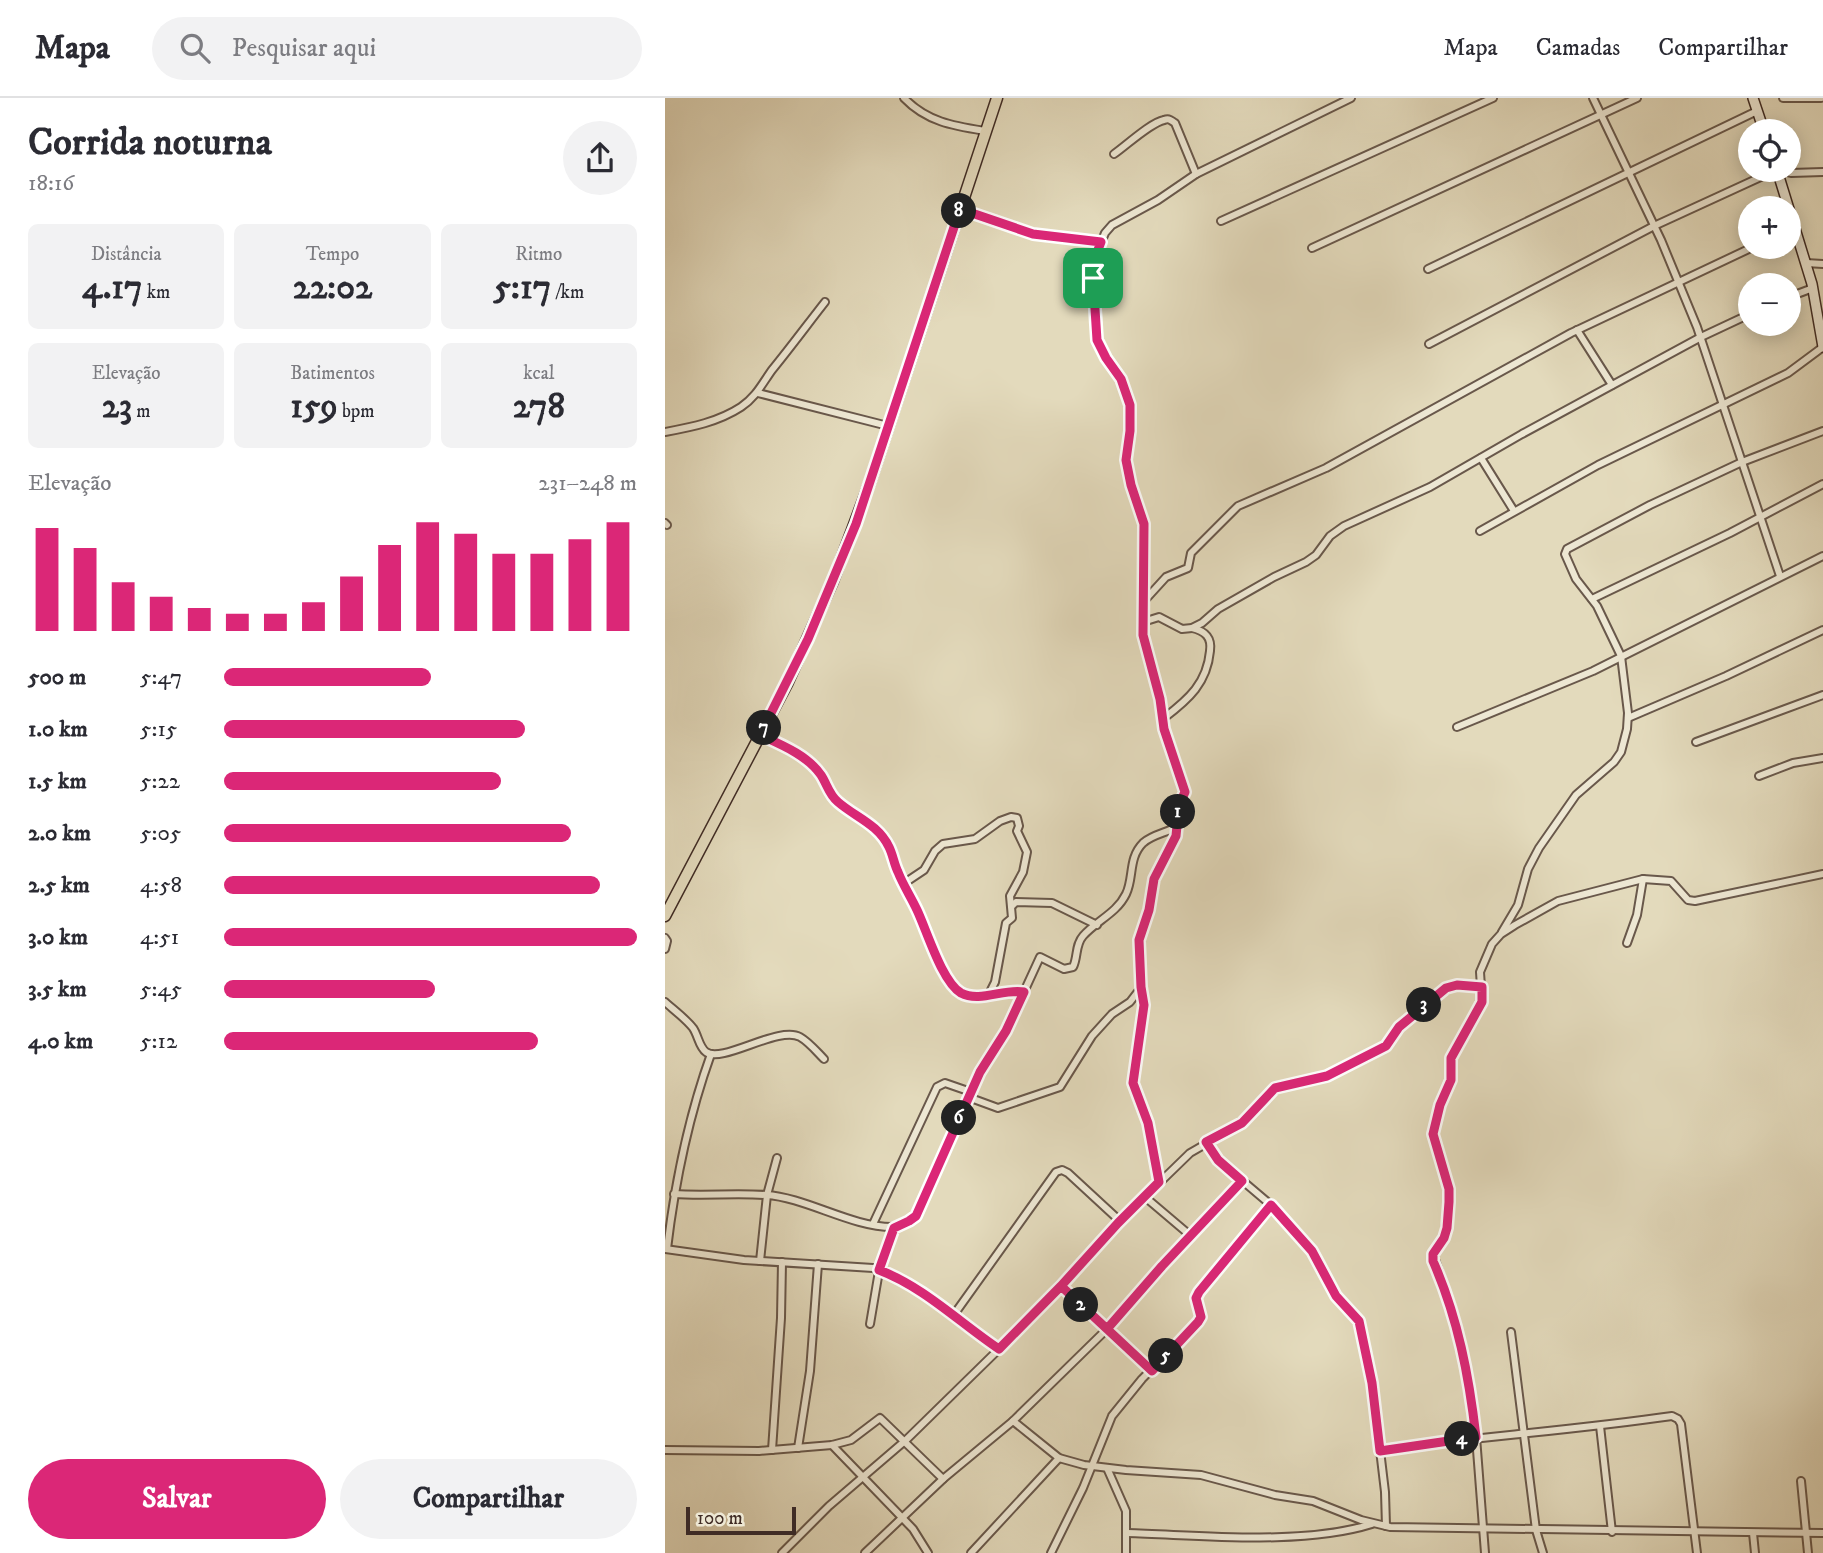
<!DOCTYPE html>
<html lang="pt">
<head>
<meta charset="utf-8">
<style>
  :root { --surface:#fff; --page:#f2f2f3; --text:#2b2b33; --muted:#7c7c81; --line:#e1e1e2; --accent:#db2777 }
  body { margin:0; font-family:"IM FELL DW Pica",serif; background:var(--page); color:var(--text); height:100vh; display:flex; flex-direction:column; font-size:26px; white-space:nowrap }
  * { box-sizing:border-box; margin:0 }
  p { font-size:23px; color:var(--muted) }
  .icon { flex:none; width:38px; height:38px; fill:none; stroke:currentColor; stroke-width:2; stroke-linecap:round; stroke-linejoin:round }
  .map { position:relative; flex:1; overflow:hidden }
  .drawer { display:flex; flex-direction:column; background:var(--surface); width:665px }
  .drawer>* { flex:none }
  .controls { position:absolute; left:1073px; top:21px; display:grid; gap:14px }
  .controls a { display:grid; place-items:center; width:63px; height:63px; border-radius:50%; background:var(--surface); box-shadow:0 4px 18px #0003; font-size:35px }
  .scale { position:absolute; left:21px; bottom:18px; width:110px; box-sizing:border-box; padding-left:7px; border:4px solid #402c25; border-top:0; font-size:19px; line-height:24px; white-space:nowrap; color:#402c25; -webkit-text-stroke:5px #ede7d3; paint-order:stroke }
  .pin { position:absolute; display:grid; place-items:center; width:60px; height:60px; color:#fff; margin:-30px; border-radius:14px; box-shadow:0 4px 10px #0006 }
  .km { position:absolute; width:35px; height:35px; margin:-18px; border-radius:50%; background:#222; color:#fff; font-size:19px; line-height:35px; text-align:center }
  .round { display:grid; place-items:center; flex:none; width:74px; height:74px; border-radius:37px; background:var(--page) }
  .head { display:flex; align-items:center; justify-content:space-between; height:119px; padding:0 28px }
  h1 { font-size:38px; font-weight:700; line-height:52px }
  .figures { display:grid; grid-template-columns:repeat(3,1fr); gap:10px; height:119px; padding:7px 28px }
  .figures div { display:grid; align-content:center; border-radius:10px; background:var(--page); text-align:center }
  .figures b { font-size:35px; font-weight:700 }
  .figures small { font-size:19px; font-weight:400 }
  .figures p { font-size:19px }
  .chart { height:196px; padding:14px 28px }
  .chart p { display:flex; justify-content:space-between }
  .chart svg { width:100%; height:126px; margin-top:7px; stroke:var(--accent); stroke-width:6 }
  .primary-button { display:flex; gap:14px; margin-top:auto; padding:14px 28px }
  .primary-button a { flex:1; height:80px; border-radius:42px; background:var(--accent); color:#fff; font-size:28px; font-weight:700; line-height:80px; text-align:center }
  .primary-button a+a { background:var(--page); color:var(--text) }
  ul { padding:0 28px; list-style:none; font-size:23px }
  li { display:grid; grid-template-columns:112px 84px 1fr; align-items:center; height:52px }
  li i { height:18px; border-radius:9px; background:var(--accent) }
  header { display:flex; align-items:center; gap:42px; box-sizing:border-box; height:98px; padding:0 35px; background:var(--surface); border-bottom:2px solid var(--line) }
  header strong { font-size:33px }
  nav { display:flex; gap:38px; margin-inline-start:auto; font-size:24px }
  .search { width:490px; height:63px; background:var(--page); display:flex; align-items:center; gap:18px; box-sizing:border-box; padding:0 24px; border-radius:38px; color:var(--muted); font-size:26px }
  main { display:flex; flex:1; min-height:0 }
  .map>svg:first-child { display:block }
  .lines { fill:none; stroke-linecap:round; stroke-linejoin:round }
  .street-casing { stroke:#69584b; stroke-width:10 }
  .secondary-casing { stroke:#402c25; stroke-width:12 }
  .primary-casing { stroke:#402c25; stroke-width:13 }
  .street { stroke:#ede7d3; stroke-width:6 }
  .secondary { stroke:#ede7d3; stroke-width:9 }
  .primary { stroke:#e3dabc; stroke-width:10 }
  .route-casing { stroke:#fff; stroke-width:14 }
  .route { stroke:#db2777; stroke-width:9 }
</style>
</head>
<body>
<header>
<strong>Mapa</strong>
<div class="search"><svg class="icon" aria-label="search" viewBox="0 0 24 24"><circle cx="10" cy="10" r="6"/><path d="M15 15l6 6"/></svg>Pesquisar aqui</div>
<nav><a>Mapa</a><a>Camadas</a><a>Compartilhar</a></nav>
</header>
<main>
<section class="drawer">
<div class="head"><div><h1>Corrida noturna</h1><p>18:16</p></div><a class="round"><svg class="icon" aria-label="share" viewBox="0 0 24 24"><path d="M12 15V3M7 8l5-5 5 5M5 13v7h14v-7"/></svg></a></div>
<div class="figures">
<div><p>Distância</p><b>4.17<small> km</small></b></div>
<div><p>Tempo</p><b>22:02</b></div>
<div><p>Ritmo</p><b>5:17<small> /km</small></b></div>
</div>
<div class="figures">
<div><p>Elevação</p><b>23<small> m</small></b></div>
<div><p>Batimentos</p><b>159<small> bpm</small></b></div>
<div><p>kcal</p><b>278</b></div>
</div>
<div class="chart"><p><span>Elevação</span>231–248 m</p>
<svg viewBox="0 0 160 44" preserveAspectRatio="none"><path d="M5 44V8M15 44V15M25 44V27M35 44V32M45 44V36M55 44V38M65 44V38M75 44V34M85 44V25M95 44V14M105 44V6M115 44V10M125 44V17M135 44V17M145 44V12M155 44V6"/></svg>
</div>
<ul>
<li><b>500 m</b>5:47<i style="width:50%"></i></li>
<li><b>1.0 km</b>5:15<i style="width:73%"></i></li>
<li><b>1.5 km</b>5:22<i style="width:67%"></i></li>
<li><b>2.0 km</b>5:05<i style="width:84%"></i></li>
<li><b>2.5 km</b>4:58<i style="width:91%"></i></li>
<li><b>3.0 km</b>4:51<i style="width:100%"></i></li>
<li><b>3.5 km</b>5:45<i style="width:51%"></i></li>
<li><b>4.0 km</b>5:12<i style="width:76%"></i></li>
</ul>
<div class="primary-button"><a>Salvar</a><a>Compartilhar</a></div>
</section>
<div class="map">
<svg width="1158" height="1455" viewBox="0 0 1158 1455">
  <rect width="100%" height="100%" fill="#e3dabc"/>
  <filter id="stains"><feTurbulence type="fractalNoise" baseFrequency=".00286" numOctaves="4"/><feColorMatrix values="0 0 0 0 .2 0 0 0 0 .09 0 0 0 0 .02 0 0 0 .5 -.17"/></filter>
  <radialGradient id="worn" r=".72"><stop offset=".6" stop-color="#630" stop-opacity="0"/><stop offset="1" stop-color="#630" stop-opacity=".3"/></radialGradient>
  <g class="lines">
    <g class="street-casing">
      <g id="street">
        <path d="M239 0C262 24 289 28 320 33"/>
        <polyline points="928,0 996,142 1032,229 1115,478"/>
        <polyline points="1118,0 1156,0"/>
        <path d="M449 56C462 47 485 25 499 22 504 20 505 22 510 25L531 76"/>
        <polyline points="1113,72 1126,75 1158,74"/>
        <polyline points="295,111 368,136 436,143"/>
        <polyline points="556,123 828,0"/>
        <polyline points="647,150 972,0"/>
        <polyline points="1141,165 1158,166"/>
        <polyline points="763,171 1092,13"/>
        <polyline points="1124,199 1148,190"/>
        <polyline points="912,232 947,287"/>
        <polyline points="764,246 989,128 1111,72"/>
        <polyline points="93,295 223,328"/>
        <path d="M0 334C27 329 53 324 76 309 91 299 97 286 107 272 125 250 142 227 160 204"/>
        <polyline points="816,360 849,413"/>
        <polyline points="0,425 2,427"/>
        <polyline points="815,433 933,367 1123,275 1158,249"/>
        <polyline points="927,501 1065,435 1158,386"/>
        <polyline points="480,502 501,479 523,470 526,455 573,408 661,370 906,235 1088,149"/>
        <polyline points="478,524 494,519 517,531 527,530 537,525 553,511 609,479 641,464 651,457 665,438 679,428 765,389 857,336 1036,239 1085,216"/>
        <path d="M499 620C524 601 542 585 545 553 547 539 540 533 527 530"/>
        <polyline points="963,620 1061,578 1158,532"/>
        <polyline points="792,629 928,573 1158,458"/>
        <path d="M95 637C115 646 139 655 153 673 161 683 163 696 173 704 190 719 213 726 224 749 228 757 229 766 233 774 238 787 246 799 252 812 262 832 277 885 296 895 315 905 339 890 359 894"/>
        <polyline points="1031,644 1158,597"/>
        <polyline points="1094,678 1128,665 1158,660"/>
        <polyline points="238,786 259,772 270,753 278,746 310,741 335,723 346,719 352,720 354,728 352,733 362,754 358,774 345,798 347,820 341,825 330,884 324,896"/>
        <polyline points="347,808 351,804 387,805 432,827"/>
        <polyline points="837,834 853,807 863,771 874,750 911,697 949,664 956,654 962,631 963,615 956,558 932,508 911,481 900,456 902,451 985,407 1077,364 1158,333"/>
        <polyline points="0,840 2,843 0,851"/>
        <polyline points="962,845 972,817 978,781"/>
        <path d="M0 904C9 912 21 921 28 930 33 937 34 949 41 954 57 966 114 927 135 939 144 944 152 954 159 961"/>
        <polyline points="303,999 333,1010 395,989 427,938 447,916 465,904 475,891"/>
        <polyline points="541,1044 553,1062 606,1107 634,1138 656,1167 664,1187 671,1198 694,1223 707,1285 720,1394 721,1428"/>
        <polyline points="494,1084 483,1025 468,985 479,907 476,889 473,842 483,812 489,781 511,738 514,707 520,694 499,631 495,601 478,537 479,426 466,387 461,362 465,333 465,307 456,281 441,260 432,242 428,180 431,157 440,135 447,127 493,102 531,76 686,0"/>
        <path d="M9 1096C39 1098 70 1095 101 1097 140 1099 186 1129 227 1129 235 1129 245 1123 251 1118L315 974 341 933 375 859 399 871 408 869C413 859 410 847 418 838 431 823 452 815 461 796 469 780 463 760 478 745 488 736 502 735 513 728"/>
        <polyline points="480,1099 526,1138"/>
        <polyline points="208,1126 272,989 280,985 306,994"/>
        <polyline points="0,1151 79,1162 208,1170 230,1178 251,1190 300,1228 334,1251"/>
        <path d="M2 1151C10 1084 23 1020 46 956"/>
        <polyline points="95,1163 102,1097 112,1060"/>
        <polyline points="396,1188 487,1273"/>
        <polyline points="288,1218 391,1074 397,1072 403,1075 455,1123"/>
        <polyline points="205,1226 214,1173 229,1130"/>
        <polyline points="846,1234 871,1432 878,1455"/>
        <polyline points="348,1323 442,1231 497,1168 577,1083"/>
        <polyline points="935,1328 947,1434"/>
        <polyline points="167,1347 248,1431 263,1455"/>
        <polyline points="133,1350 145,1273 153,1166"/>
        <polyline points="0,1352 94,1353 167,1347 186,1342 215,1320 278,1381 348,1323 394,1360 419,1367 461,1372 536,1377 610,1397 648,1403 696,1422 725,1429 1158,1435"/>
        <polyline points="107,1352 116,1220 117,1164"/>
        <path d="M715 1352C812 1339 910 1332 1007 1318L1013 1321 1016 1326 1032 1455"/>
        <polyline points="442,1370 461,1413 461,1455"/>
        <polyline points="1136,1383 1143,1455"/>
        <path d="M462 1435C536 1437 637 1448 707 1426"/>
        <polyline points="1088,1435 1090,1455"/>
        <polyline points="117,1455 164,1408 241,1342 334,1251 453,1125 525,1055 577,1025 610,990 662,978 721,948 734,929 781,890 792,887 817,889"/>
        <polyline points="200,1455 278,1381"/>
        <polyline points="306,1455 394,1360"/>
        <polyline points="386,1455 418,1390 447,1318 477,1281 533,1224 536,1219 531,1200 534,1194 606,1107"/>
        <polyline points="820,1455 811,1339 800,1266 788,1213 768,1156 779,1140 784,1104 784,1091 768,1036 770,1021 786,982 786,960 817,904 815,874 827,846 836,836 850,827 893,803 978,781 1006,783 1023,802 1030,803 1158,776"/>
      </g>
    </g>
    <g class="secondary-casing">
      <g id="secondary">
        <polyline points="1088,0 1099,33"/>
        <polyline points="1112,72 1147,186 1158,249"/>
      </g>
    </g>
    <g class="primary-casing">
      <polyline id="primary" points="0,818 122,586 168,483 205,384 332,0"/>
    </g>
    <use href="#street" class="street"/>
    <use href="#secondary" class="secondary"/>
    <use href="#primary" class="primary"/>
  </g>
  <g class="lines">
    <g class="route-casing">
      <path id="route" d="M428 180 432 242 441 260 456 281 465 307V333L461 362 466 387 479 426 478 537 495 601 499 631 520 694 514 707 511 738 489 781 484 812 474 842 476 889 479 907 468 985 483 1025 494 1084 453 1125 396 1188 442 1231 497 1168 577 1083 553 1062 541 1044 577 1025 610 990 662 978 721 948 734 929 781 890 792 887 817 889V904L786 960V982L775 1007 768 1036 784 1091V1104L782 1130 779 1140 768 1156V1163C793 1220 804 1278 811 1339L715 1353 707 1285 694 1223 671 1198 647 1153 606 1107 534 1194 531 1200 536 1219 533 1224 487 1273 396 1188 334 1251C295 1225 259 1189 214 1172L229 1130 244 1123 251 1118 315 974 341 933 359 894C339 890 315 905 296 895 277 884 262 833 252 812 246 799 238 787 233 774 229 766 228 757 224 749 213 726 190 719 173 704 164 697 162 686 156 677 142 657 117 647 95 637L143 541 191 426 295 111 368 136 436 144 431 157 428 180"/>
    </g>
    <use href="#route" class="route"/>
  </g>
  <rect width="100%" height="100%" filter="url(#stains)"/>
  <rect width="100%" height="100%" fill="url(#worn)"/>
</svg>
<div class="controls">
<a><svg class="icon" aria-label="locate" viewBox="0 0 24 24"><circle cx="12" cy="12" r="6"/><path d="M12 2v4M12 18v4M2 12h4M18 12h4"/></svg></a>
<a>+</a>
<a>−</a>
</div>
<div class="scale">100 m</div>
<div class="pin" style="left:428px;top:180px;background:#1e9e55"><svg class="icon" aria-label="arrive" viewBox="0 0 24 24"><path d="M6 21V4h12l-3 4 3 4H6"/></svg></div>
<b class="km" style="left:513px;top:714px">1</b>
<b class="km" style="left:416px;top:1207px">2</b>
<b class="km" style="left:759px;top:907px">3</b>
<b class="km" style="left:797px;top:1341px">4</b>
<b class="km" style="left:501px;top:1258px">5</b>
<b class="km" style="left:294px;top:1020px">6</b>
<b class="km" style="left:99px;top:630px">7</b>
<b class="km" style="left:294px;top:113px">8</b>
</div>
</main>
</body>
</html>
